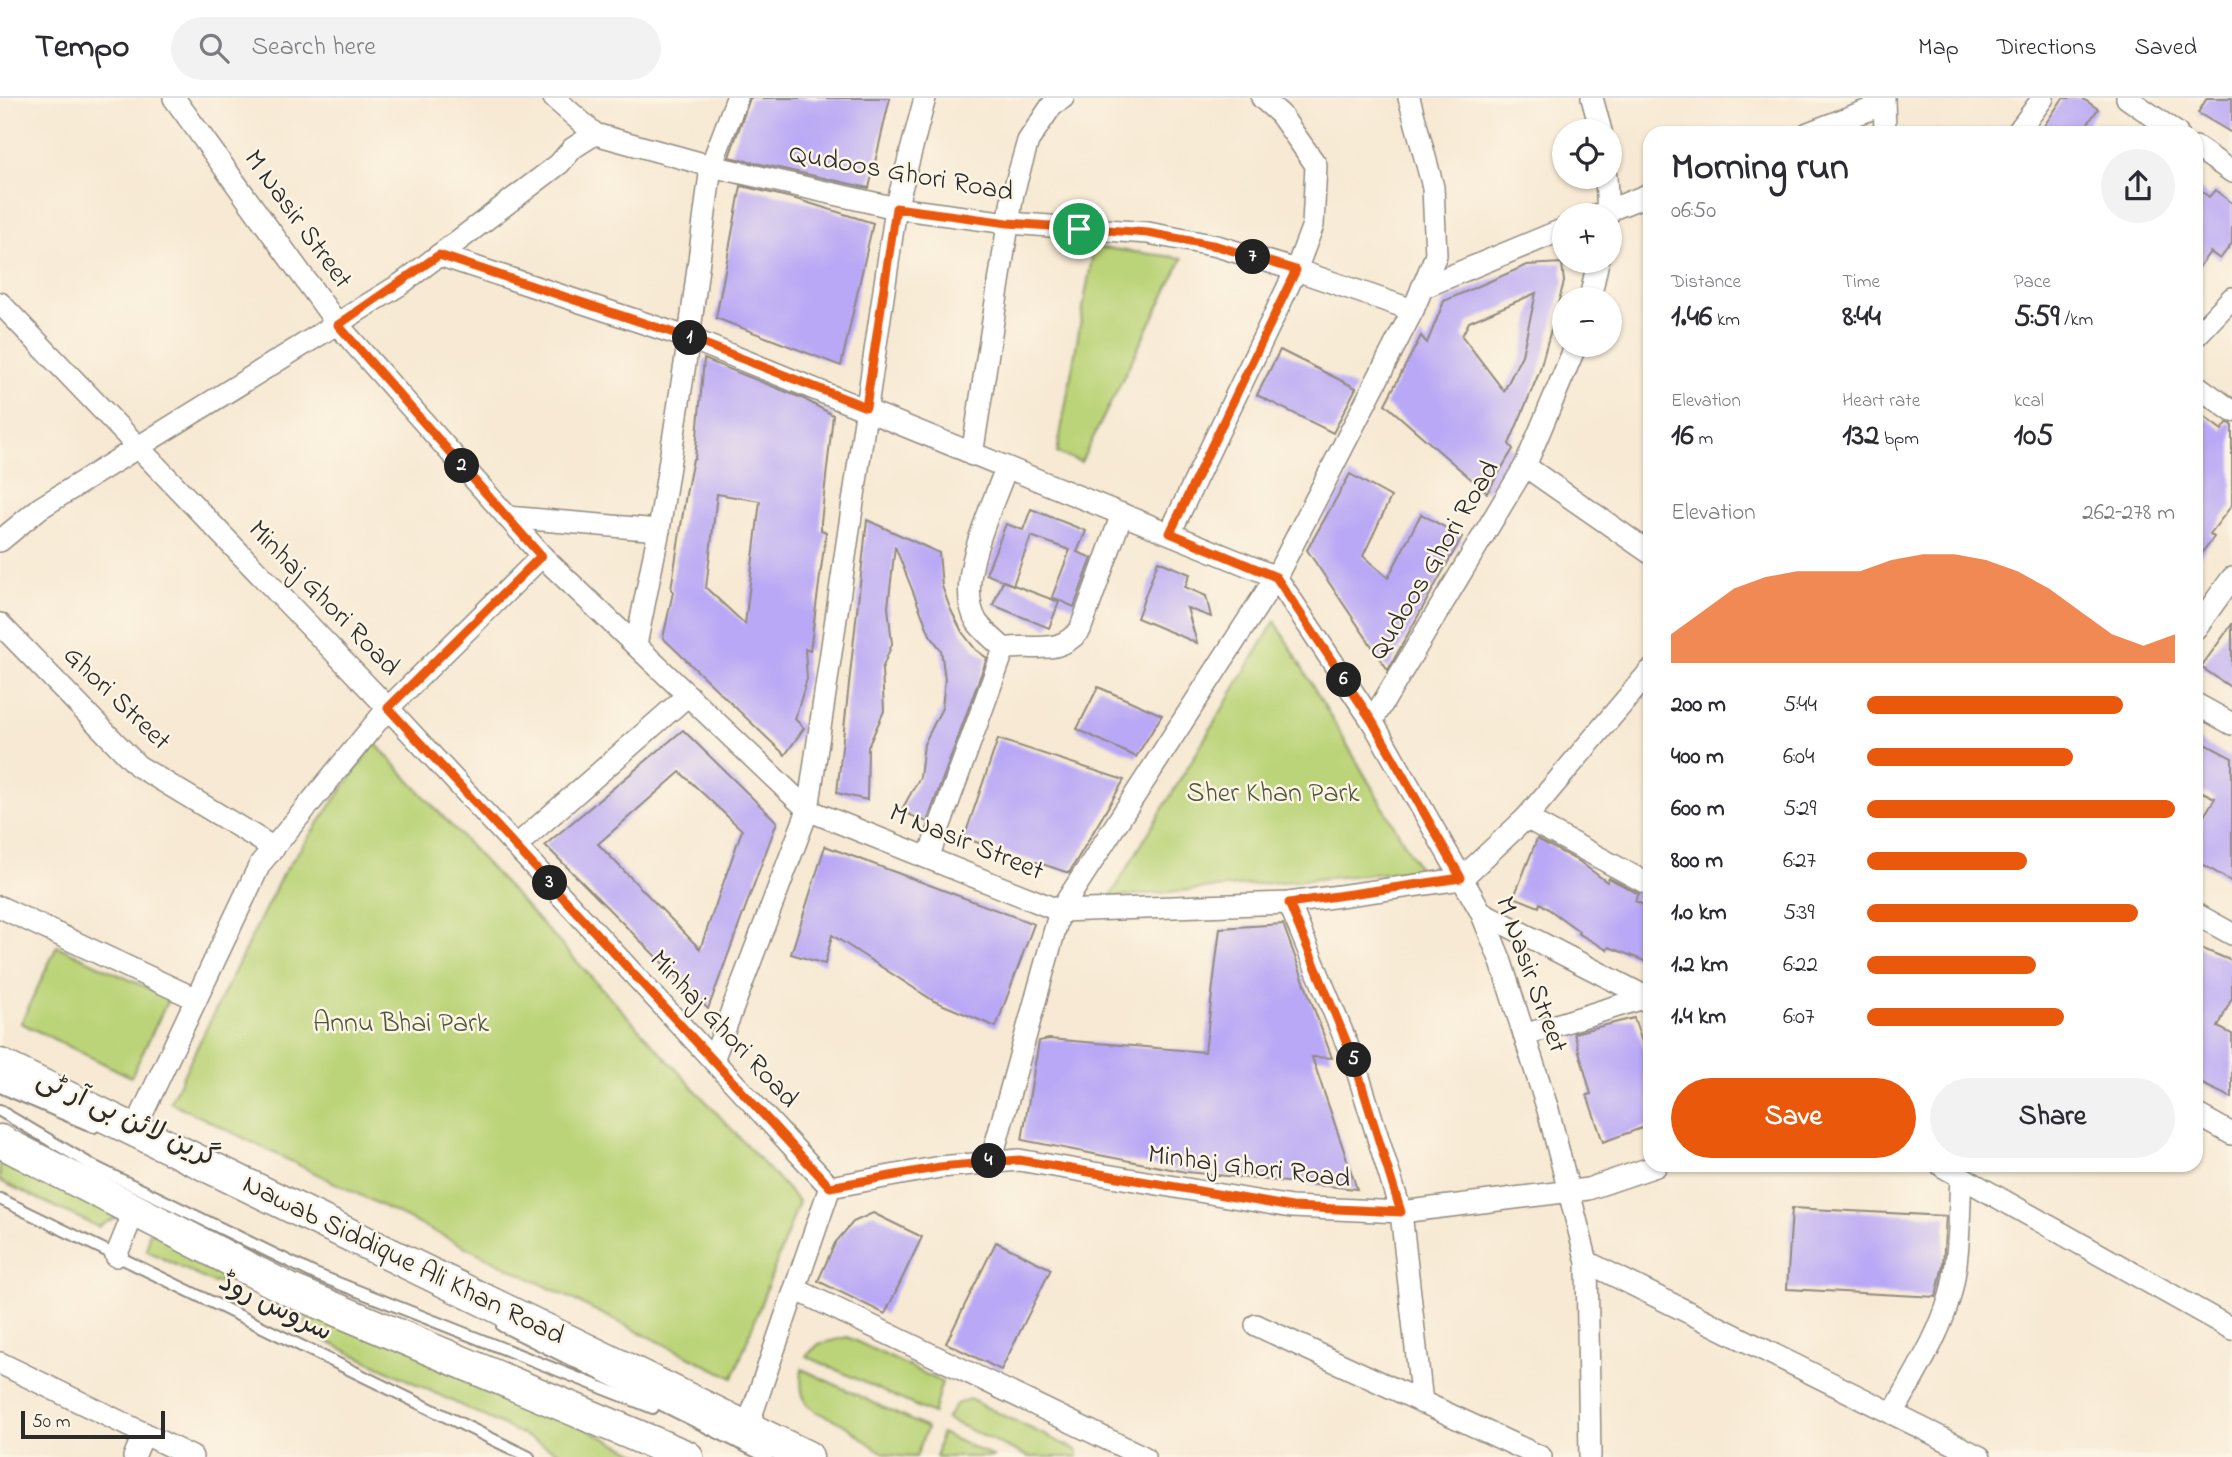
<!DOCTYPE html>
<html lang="en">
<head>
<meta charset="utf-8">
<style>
  :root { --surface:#fff; --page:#f2f2f3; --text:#2b2b33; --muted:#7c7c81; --line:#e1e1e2; --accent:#ea580c }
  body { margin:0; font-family:"Indie Flower","Playpen Sans Arabic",sans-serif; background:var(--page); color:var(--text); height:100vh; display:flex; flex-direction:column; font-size:26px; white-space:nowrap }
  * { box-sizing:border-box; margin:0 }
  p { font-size:23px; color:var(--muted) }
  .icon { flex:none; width:38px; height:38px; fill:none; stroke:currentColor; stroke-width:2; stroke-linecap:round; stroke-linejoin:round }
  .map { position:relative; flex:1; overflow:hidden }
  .details { position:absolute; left:1643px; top:28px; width:560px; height:1046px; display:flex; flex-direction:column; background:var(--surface); border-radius:21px; box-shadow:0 2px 5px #0004 }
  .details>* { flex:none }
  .buttons { position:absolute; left:1552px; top:21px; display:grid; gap:14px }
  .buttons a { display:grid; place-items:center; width:70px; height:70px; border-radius:50%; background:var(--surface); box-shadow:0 2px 5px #0004; font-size:35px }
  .scale { position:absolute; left:21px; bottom:18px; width:144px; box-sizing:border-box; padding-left:7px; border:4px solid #2b2b2b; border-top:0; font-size:19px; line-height:24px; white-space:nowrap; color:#2b2b2b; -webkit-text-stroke:5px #fcf5e5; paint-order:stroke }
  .pin { position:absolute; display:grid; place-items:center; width:60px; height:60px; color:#fff; margin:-30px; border:4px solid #fff; border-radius:50%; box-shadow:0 2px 7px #0007 }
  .km { position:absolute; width:35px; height:35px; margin:-18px; border-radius:50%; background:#222; color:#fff; font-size:19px; line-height:35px; text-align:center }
  .round { display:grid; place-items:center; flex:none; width:74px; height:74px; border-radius:37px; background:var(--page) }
  .overview { display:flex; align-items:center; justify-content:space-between; height:119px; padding:0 28px }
  h1 { font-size:38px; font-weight:700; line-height:52px }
  .stats { display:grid; grid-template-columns:repeat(3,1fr); gap:10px; height:119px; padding:7px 28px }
  .stats div { display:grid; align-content:center }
  .stats b { font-size:30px; font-weight:700 }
  .stats small { font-size:19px; font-weight:400 }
  .stats p { font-size:19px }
  .chart { height:196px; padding:14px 28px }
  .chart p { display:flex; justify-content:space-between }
  .chart svg { width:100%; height:126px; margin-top:7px; fill:var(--accent); opacity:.7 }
  .button { display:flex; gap:14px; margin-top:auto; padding:14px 28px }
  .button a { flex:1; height:80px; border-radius:42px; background:var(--accent); color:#fff; font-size:28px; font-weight:700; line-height:80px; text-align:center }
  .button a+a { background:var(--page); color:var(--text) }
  ul { padding:0 28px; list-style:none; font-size:23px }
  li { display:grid; grid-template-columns:112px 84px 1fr; align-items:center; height:52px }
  li i { height:18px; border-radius:9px; background:var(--accent) }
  header { display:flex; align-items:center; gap:42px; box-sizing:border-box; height:98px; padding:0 35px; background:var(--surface); border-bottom:2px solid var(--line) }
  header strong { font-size:33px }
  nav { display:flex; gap:38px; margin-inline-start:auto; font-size:24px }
  .search { width:490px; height:63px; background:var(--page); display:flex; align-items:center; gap:18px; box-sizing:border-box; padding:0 24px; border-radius:38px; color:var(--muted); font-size:26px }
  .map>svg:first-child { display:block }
  .green { fill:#bcd479; stroke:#748052; stroke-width:2 }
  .building { fill:#b9a8f5; fill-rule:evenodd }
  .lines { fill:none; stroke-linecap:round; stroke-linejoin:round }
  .lane-casing { stroke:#918a7f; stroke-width:14 }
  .street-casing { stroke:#918a7f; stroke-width:24 }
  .primary-casing { stroke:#918a7f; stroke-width:35 }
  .lane { stroke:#fff; stroke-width:10 }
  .street { stroke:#fff; stroke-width:21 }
  .primary { stroke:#fff; stroke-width:32 }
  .route-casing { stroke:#fff; stroke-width:14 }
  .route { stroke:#ea580c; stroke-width:9 }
  .labels { text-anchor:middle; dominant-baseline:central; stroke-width:5; stroke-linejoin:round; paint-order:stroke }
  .street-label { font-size:28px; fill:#2b2b2b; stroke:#fcf5e5 }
  .park-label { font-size:28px; fill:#4f553e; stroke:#fcf5e5 }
</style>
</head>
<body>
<header>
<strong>Tempo</strong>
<div class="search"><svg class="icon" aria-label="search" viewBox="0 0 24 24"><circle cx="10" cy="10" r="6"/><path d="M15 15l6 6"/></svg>Search here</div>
<nav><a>Map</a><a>Directions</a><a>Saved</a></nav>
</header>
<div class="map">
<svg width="2232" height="1359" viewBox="0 0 2232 1359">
  <rect width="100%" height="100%" fill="#fcf5e5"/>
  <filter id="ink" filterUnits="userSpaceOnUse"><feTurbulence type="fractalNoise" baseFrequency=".0143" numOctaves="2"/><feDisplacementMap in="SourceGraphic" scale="14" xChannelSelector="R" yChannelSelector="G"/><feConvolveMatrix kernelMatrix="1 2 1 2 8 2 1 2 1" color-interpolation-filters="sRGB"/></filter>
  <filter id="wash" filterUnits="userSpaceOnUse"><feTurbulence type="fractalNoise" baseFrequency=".00686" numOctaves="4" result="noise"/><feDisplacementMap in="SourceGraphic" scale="28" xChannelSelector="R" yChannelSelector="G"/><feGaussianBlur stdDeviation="1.57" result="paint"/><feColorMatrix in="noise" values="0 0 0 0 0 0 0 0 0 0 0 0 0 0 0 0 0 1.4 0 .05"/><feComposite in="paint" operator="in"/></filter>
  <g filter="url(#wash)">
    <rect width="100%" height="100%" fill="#f7e9d3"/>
    <g class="green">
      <polygon points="1094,149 1183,160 1081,364 1057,355"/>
      <polygon points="1275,523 1420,772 1110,799"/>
      <polygon points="375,645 799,1104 733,1280 170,1004 282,777"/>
      <polygon points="57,848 169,900 131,979 21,925"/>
      <polygon points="0,1049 120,1117 98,1129 0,1083"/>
      <polygon points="149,1134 233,1159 220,1184 213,1185 147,1153"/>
      <polygon points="323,1205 645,1359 569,1359 309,1235 305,1223 312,1208"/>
      <polygon points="847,1239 942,1284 933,1316 806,1258 819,1246"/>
      <path d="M802 1271 927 1330 916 1359C881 1359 878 1352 852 1332 824 1311 796 1321 802 1271Z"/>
      <polygon points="969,1301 1078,1353 1078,1359 1029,1359 946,1321 956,1306"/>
      <polygon points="941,1335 994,1359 936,1359"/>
    </g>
    <g id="blocks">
      <g class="building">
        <polygon points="750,0 890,0 869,90 729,59"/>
        <polygon points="2063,0 2082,0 2098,11 2081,35 2054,35 2044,28"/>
        <polygon points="2207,0 2232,0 2232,35 2198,15"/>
        <polygon points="741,88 796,101 873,125 841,268 716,220"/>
        <polygon points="2196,89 2209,99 2215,92 2232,105 2232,145 2220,161 2210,154 2196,173"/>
        <path d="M1562 165 1564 184 1539 275 1509 346 1513 351 1487 395 1385 306 1421 238 1427 245 1444 203 1527 167ZM1536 195 1522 257 1504 293 1462 238 1469 224Z"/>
        <polygon points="1280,252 1356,290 1333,335 1257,297"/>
        <path d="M704 261 804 301 833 317 821 424V432L826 434 810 553 805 551 807 581 795 621 804 630 785 657 663 540 673 494 671 491 686 396 693 361H695ZM717 396 760 403 745 526 706 490Z"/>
        <polygon points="2196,313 2222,332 2227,325 2232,326 2232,407 2210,436 2214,439 2196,462"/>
        <polygon points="1350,376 1391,399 1363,458 1388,480 1421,416 1462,439 1388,572 1307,452"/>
        <polygon points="1031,411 1086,433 1077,454 1092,460 1074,509 1052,499 1070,452 1031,438 1013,487 986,476 1006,426 1023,432"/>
        <polygon points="867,422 939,455 942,488 950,510 962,534 976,552 987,560 927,724 901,713 920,679 924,646 942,610 945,581 941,552 930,537 895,448 888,509 892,546 882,571 884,613 868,649 867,702 837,695"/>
        <polygon points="1158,463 1190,476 1185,489 1206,498 1211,519 1187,510 1197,545 1137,520"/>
        <polygon points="1003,483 1059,504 1049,530 993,507"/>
        <polygon points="2232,526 2232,590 2201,569"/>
        <polygon points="1098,589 1162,617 1136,659 1077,631"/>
        <path d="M683 632 777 724 708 911 545 747ZM680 674 742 732 700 851 598 746Z"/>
        <polygon points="998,641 1124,682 1069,775 964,740"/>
        <polygon points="2196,641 2232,660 2232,784 2196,762 2196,731 2215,700 2196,691"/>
        <polygon points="1537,741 1580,764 1607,784 1609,780 1639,796 1635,803 1650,810 1650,856 1647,864 1609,849 1607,852 1578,835 1579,833 1540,805 1539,809 1514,799"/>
        <polygon points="825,748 1034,826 996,929 934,903 832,837 825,866 791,856"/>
        <polygon points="1283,826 1332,960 1312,959 1357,1091 1186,1074 1022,1042 1039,943 1049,941 1205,954 1220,830"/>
        <polygon points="2196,848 2232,863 2232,900 2218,929 2232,936 2232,1000 2196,983"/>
        <polygon points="1634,920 1650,969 1650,1027 1603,1044 1587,997 1591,996 1574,935"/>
        <polygon points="1792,1110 1946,1118 1943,1167 1936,1199 1787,1191"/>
        <polygon points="873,1115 922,1139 885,1216 818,1183 835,1145 853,1124"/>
        <polygon points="996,1144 1051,1171 1001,1272 946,1245"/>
      </g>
    </g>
  </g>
  <g filter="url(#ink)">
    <use href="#blocks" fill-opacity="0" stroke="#918a7f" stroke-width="2"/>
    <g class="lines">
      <g class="lane-casing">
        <g id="lane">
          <polyline points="0,989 94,1029"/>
          <polyline points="0,1013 95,1069 315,1176 653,1310"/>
          <polyline points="0,1101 529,1359"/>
          <polyline points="502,1228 767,1359"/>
        </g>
      </g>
      <g class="street-casing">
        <g id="street">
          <polyline points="174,0 338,227 542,458 808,712 1060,813 1289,805 1461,781"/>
          <polyline points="554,0 595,36 711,68 896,110 1008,125 1148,135 1217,148 1296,172 1413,212"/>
          <polyline points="1592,0 1601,33"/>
          <polyline points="1884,0 1885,35"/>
          <polyline points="2127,0 2177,35"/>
          <polyline points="1808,35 1884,6"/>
          <polyline points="2017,35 2043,0"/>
          <polyline points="2196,49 2232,74"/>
          <polyline points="1606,79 1608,117"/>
          <polyline points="1597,117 1650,96"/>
          <polyline points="439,157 689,240 1276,479 1372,623 1481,814 1500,861 1548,1012 1587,1164 1590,1359"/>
          <polyline points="1422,190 1564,131"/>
          <polyline points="1590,201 1598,163"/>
          <polyline points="0,205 388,610 830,1089"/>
          <polyline points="2196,238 2232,200"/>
          <polyline points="2196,287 2232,313"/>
          <polyline points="972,357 1013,95 1028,43 1052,7 1063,0"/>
          <polyline points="1525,368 1650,455"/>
          <polyline points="507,419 659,432"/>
          <polyline points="1170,435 1296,172 1313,127 1316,67 1280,16 1262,0"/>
          <polyline points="0,443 40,410 401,186 559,66 573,50 595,36"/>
          <polyline points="0,526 138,668 274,750"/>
          <polyline points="2196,530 2232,480"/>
          <polyline points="636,547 659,432 689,240 711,68 737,0"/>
          <path d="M1004 551C996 543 983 533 977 524 953 485 992 410 1006 370"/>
          <polyline points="2196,606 2232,626"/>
          <polyline points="1372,623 1525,368 1576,247"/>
          <polyline points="1526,720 1650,787"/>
          <polyline points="516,748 688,597"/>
          <path d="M928 760 1004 551C1036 545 1056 559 1080 532L1122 416"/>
          <polyline points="1461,781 1526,720 1650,573"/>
          <polyline points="1289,805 1354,963 1401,1114 1422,1305"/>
          <polyline points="0,809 196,901"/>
          <polyline points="1481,814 1650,901"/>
          <polyline points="2196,816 2232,836"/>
          <polyline points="1524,937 1650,898"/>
          <polyline points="713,962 808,712 896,110 925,0"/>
          <polyline points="2196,1016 2232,1036"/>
          <polyline points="134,1033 260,766 388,610 542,458"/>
          <polyline points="991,1063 1060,813 1276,479 1413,212 1436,157 1433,89 1409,0"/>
          <polyline points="1942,1068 2232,1231"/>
          <polyline points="830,1089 940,1069 1019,1062 1291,1109 1401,1114 1588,1091 1656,1068"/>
          <polyline points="116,1158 134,1114"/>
          <polyline points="1587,1164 1980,1359"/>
          <polyline points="795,1191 1144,1359"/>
          <polyline points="1256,1227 1541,1359"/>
          <polyline points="0,1265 192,1359"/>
          <path d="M1893 1316C1913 1278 1939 1239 1950 1198 1960 1159 1959 1117 1961 1078"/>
          <polyline points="747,1330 830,1089"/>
          <polyline points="134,1359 144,1335"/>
        </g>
      </g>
      <g class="primary-casing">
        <g id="primary">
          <polyline points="0,967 807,1359"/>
          <polyline points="0,1043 290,1192 687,1359"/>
        </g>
      </g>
      <use href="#lane" class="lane"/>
      <use href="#street" class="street"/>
      <use href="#primary" class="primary"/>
    </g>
  </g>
  <g class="lines" filter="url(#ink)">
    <g class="route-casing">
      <polygon id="route" points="896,110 1008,125 1148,135 1217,148 1296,172 1170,435 1276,479 1372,623 1461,780 1289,805 1354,962 1401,1114 1292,1109 1019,1062 940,1069 830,1089 388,610 541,458 338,227 439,157 689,240 866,309"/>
    </g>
    <use href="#route" class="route"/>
  </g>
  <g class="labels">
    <g class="street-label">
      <text transform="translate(901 76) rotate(10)">Qudoos Ghori Road</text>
      <text transform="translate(297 122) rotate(54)">M Nasir Street</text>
      <text transform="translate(1435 463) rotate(-59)">Qudoos Ghori Road</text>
      <text transform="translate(323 501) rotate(46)">Minhaj Ghori Road</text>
      <text transform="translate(116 601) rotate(44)">Ghori Street</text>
      <text transform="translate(966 745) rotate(22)">M Nasir Street</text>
      <text transform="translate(1530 877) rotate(70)">M Nasir Street</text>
      <text transform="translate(723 932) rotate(47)">Minhaj Ghori Road</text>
      <text transform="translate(127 1022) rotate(25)">گرین لائن بی آر ٹی</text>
      <text transform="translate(1249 1070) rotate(7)">Minhaj Ghori Road</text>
      <text transform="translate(403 1163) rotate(26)">Nawab Siddique Ali Khan Road</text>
      <text transform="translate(275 1210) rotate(26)">سروس روڈ</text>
    </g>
    <g class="park-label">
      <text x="1273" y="696">Sher Khan Park</text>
      <text x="401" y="926">Annu Bhai Park</text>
    </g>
  </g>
</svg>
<div class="buttons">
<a><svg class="icon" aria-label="locate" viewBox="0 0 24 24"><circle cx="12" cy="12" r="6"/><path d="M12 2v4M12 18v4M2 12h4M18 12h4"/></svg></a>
<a>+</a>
<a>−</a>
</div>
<div class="scale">50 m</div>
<div class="pin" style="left:1079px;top:131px;background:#1e9e55"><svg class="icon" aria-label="arrive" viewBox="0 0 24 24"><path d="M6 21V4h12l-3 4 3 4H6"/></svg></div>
<b class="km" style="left:690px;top:240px">1</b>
<b class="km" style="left:462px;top:368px">2</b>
<b class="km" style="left:550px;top:785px">3</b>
<b class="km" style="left:989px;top:1063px">4</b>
<b class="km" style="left:1354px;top:962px">5</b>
<b class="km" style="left:1344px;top:582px">6</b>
<b class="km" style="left:1253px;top:159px">7</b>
<section class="details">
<div class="overview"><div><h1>Morning run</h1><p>06:50</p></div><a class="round"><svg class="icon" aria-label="share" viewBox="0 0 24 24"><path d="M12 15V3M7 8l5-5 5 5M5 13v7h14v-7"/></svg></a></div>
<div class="stats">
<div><p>Distance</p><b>1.46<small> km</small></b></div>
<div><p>Time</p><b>8:44</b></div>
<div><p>Pace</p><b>5:59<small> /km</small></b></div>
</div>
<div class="stats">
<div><p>Elevation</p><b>16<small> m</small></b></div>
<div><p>Heart rate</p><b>132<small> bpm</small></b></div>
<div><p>kcal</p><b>105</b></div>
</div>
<div class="chart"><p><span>Elevation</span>262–278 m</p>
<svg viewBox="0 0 160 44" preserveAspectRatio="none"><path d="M0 44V34L10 26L20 18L30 14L40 12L50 12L60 12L70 8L80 6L90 6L100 8L110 12L120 18L130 26L140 34L150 38L160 34V44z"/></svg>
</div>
<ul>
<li><b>200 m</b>5:44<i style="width:83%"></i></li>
<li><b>400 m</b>6:04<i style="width:67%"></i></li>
<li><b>600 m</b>5:29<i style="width:100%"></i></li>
<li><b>800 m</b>6:27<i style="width:52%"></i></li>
<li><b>1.0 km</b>5:39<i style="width:88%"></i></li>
<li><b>1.2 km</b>6:22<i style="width:55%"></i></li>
<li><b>1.4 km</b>6:07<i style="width:64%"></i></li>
</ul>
<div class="button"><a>Save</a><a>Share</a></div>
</section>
</div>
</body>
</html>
